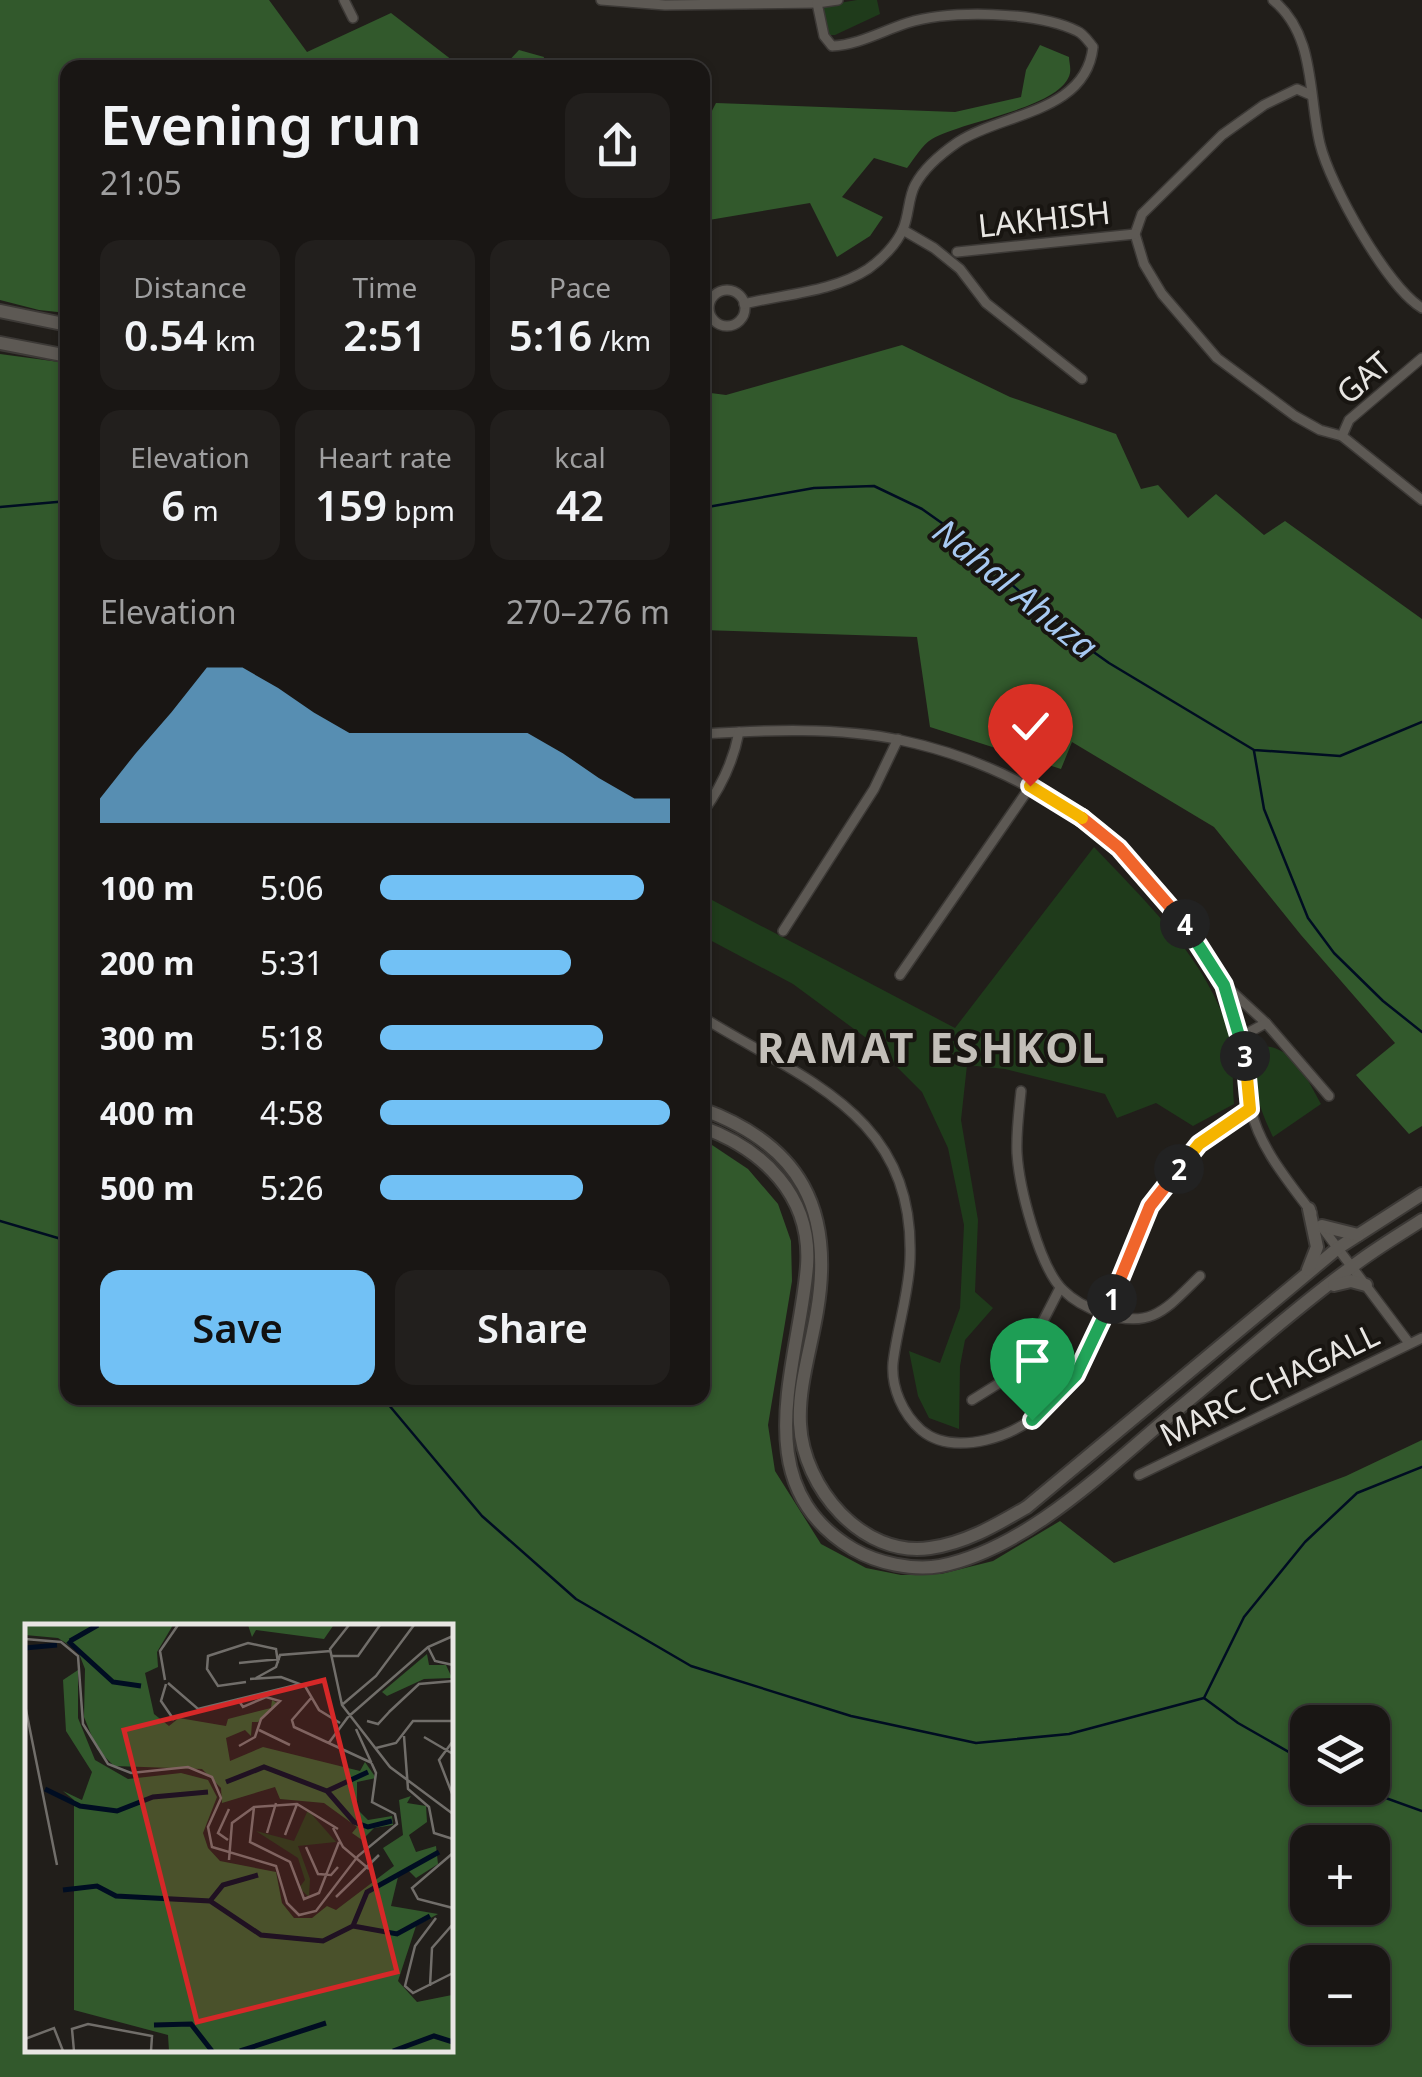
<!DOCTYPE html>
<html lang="en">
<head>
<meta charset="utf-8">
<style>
  :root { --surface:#191614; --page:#221f1d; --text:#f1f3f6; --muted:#9f9fa0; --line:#373534; --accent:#72c1f5 }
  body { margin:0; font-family:"Noto Sans",sans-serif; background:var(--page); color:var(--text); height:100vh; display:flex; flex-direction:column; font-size:38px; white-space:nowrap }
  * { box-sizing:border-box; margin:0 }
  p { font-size:32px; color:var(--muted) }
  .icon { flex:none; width:55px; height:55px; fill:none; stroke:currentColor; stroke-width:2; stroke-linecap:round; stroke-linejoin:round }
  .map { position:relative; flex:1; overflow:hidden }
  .panel { position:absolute; left:60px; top:60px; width:650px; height:1345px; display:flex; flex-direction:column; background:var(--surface); border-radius:20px; box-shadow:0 2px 8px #0004,0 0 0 2px var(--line) }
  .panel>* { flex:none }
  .buttons { position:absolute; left:1290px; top:1705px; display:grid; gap:20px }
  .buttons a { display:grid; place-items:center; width:100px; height:100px; border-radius:20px; background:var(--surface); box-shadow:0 2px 8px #0004,0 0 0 2px var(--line); font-size:50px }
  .pin { position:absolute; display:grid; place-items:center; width:85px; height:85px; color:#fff; margin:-102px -42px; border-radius:50% 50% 50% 0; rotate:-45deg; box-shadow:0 0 10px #0007 }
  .pin .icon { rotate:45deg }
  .km { position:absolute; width:50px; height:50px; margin:-25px; border-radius:50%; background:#222; color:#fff; font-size:28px; line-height:50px; text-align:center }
  .round { display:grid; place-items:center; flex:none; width:105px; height:105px; border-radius:20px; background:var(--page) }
  .head { display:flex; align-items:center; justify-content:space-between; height:170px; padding:0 40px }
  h1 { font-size:55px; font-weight:600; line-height:75px }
  .metrics { display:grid; grid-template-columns:repeat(3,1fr); gap:15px; height:170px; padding:10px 40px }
  .metrics div { display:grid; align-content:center; border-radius:20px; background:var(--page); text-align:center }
  .metrics b { font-size:42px; font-weight:600 }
  .metrics small { font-size:28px; font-weight:400 }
  .metrics p { font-size:28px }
  .chart { height:280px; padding:20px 40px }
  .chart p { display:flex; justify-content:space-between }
  .chart svg { width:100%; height:180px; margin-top:10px; fill:var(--accent); opacity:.7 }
  .primary-button { display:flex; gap:20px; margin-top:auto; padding:20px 40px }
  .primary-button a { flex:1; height:115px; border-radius:20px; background:var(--accent); color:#111; font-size:40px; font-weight:600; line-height:115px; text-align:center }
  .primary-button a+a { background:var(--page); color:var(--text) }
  ul { padding:0 40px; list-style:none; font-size:32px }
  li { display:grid; grid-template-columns:160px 120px 1fr; align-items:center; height:75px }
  li i { height:25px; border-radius:12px; background:var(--accent) }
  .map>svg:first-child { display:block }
  .green { fill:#1f3b1b }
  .forest { fill:#32592c; fill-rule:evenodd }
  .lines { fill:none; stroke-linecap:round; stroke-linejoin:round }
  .stream { stroke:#000d22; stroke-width:2.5 }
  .minor-casing { stroke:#3c3936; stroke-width:12 }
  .secondary-casing { stroke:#3c3936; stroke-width:16 }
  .minor { stroke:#5d5954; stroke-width:9 }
  .secondary { stroke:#5d5954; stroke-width:12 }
  .split-1-casing { stroke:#fff; stroke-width:20 }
  .split-2-casing { stroke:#fff; stroke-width:20 }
  .split-3-casing { stroke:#fff; stroke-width:20 }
  .split-4-casing { stroke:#fff; stroke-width:20 }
  .split-5-casing { stroke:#fff; stroke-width:20 }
  .split-6-casing { stroke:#fff; stroke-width:20 }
  .split-1 { stroke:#22a559; stroke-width:12 }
  .split-2 { stroke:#f0652b; stroke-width:12 }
  .split-3 { stroke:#f5b400; stroke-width:12 }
  .split-4 { stroke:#22a559; stroke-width:12 }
  .split-5 { stroke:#f0652b; stroke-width:12 }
  .split-6 { stroke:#f5b400; stroke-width:12 }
  .labels { text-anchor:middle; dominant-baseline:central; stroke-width:8; stroke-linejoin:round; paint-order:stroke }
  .street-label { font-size:32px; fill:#e8e6e3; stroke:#181511 }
  .water-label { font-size:35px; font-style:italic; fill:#a7c9f2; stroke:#181511 }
  .district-label { font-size:42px; font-weight:bold; letter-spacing:2.5px; fill:#c3bfb9; stroke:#181511 }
  .inset-river { fill:none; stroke:#000d22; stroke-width:5 }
  .inset-road { fill:none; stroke:#716e6a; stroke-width:2.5 }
  .view { fill:#d62828; fill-opacity:0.15; stroke:#d62828; stroke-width:5 }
  .inset-edge { fill:none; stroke:#e8e6e3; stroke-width:5 }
</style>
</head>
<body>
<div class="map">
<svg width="1422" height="2077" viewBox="0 0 1422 2077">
  <rect width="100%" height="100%" fill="#211e1a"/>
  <g class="green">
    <polygon points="857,0 877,0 880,14 835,35 826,35 821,6"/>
    <path d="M1094 847C1144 900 1209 961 1229 1034 1234 1055 1232 1082 1234 1104L1193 1126 1156 1103 1117 1118 1105 1094 1005 1069 967 1065 961 1120 978 1220 975 1292 993 1308 965 1340 960 1366 959 1429 929 1418 918 1396 909 1351 940 1363 960 1308 964 1225 948 1148 922 1092 873 1043 793 984 708 939 712 900 955 1028Z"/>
    <path d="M1263 1046C1294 1047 1308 1081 1321 1104L1273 1137C1261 1112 1243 1070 1263 1046Z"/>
  </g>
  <g class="forest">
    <polygon points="0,0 269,0 307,52 391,13 461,67 68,68 67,313 39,310 0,300"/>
    <path d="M1040 45 1069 57C1069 62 1071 67 1070 73 1063 108 961 121 932 139 922 145 914 159 907 168L874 158 842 197 883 217 870 236 837 257 810 203 703 221V128L716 103 955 112 1021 97 1026 70Z"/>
    <polygon points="519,50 544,57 542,67 503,67"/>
    <polygon points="902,345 1010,397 1116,434 1141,489 1158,485 1188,518 1216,494 1264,535 1285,521 1422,619 1422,1126 1409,1134 1356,1075 1395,1043 1301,935 1214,827 1072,742 1061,769 930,727 917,637 703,630 703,392 726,395"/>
    <path d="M0 354 67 363 68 1398H702L703 1139 748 1169 778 1204 791 1241 792 1281 768 1425 775 1471 821 1544 866 1568 901 1575 941 1574 993 1561 1060 1521 1114 1563 1346 1476 1422 1440V2077H0ZM28 1627H450V2050H28ZM1372 1722V1788H1308V1722ZM1372 1842V1908H1308V1842ZM1372 1962V2028H1308V1962Z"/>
  </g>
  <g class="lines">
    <g class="stream">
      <polyline points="0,507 68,501"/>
      <polyline points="702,508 814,488 874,486 922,509 956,533 1057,626 1109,663 1254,750 1340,756 1422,722"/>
      <polyline points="1254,751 1264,809 1308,918 1334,953 1383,1001 1422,1032"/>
      <polyline points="0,1221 68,1241"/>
      <polyline points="383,1398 482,1516 576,1599 691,1666 851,1716 976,1743 1069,1734 1204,1698 1244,1617 1305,1542 1357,1493 1422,1467"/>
      <polyline points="1204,1698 1238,1723 1308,1763"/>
      <polyline points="1358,1788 1422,1811"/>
    </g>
    <g class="minor-casing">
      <g id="minor">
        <polyline points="344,0 353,18"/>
        <polyline points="601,0 665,5 817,3 838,0"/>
        <path d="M1273 0C1316 35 1308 95 1320 144 1330 185 1387 287 1422 308"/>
        <polyline points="1311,95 1297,89 1264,105 1222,135 1142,214 1135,234 1144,264 1162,294 1217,358 1295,416 1320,430 1342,436 1422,500"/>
        <polyline points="903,230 934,248 960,269 986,303 1082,379"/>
        <polyline points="957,252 1135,234"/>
        <circle cx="727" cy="308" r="18"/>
        <path d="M744 304C784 294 833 292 868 269 881 260 897 244 903 229 909 216 908 198 915 185 924 168 942 153 958 142 1002 113 1086 113 1093 47 1088 41 1084 34 1077 31 1036 11 950 10 907 23 882 31 858 45 832 46L824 36 817 3"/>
        <polyline points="1342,436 1349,420 1422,358"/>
        <path d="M702 734C764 730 840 727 900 740 1038 769 1157 858 1223 983 1246 1027 1240 1065 1251 1109 1259 1147 1289 1182 1312 1213"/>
        <path d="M702 813C721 788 733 763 739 732"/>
        <polyline points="783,931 874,789 898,739"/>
        <polyline points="900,975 1030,787"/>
        <polyline points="1228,988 1266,1023"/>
        <path d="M702 1017C805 1081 915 1114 910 1259 909 1294 897 1328 893 1363 891 1388 903 1414 921 1430 940 1446 964 1445 986 1440 1089 1416 1108 1288 1150 1209 1159 1191 1185 1156 1200 1143 1215 1130 1234 1120 1251 1109"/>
        <polyline points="1242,1036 1266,1023 1329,1096"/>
        <path d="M1021 1091C1019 1111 1016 1133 1017 1153 1019 1186 1039 1267 1063 1290 1075 1302 1087 1308 1102 1313 1152 1330 1166 1309 1200 1276"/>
        <polyline points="1321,1226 1409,1343"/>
        <polyline points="972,1400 1017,1372 1060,1288"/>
        <polyline points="1139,1475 1422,1338"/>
      </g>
    </g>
    <g class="secondary-casing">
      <g id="secondary">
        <polyline points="0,311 68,325"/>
        <polyline points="0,343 68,356"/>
        <path d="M702 1109C801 1145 834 1210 817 1311 811 1348 798 1387 800 1424 803 1487 862 1558 930 1548 966 1543 996 1525 1027 1507L1338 1248 1422 1194"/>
        <path d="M702 1127C763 1149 812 1196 807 1266 799 1365 744 1484 853 1549 877 1563 913 1571 940 1566 1025 1549 1102 1473 1166 1419 1228 1369 1288 1313 1353 1266 1375 1249 1399 1235 1422 1220"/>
        <polyline points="1322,1226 1358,1235"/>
        <polyline points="1308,1270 1317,1247 1309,1209"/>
        <polyline points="1334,1285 1351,1281 1366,1285"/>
      </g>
    </g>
    <use href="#minor" class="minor"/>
    <use href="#secondary" class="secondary"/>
  </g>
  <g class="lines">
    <g class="split-1-casing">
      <polyline id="split-1" points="1032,1420 1076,1375 1112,1299"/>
    </g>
    <g class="split-2-casing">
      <polyline id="split-2" points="1112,1299 1150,1206 1179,1169"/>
    </g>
    <g class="split-3-casing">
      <polyline id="split-3" points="1179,1169 1199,1144 1250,1109 1245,1056"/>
    </g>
    <g class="split-4-casing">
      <polyline id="split-4" points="1185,924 1224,985 1245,1056"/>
    </g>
    <g class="split-5-casing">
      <polyline id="split-5" points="1082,818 1119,848 1185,924"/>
    </g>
    <g class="split-6-casing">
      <polyline id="split-6" points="1030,786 1082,818"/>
    </g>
    <use href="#split-1" class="split-1"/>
    <use href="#split-2" class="split-2"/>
    <use href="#split-3" class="split-3"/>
    <use href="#split-4" class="split-4"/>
    <use href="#split-5" class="split-5"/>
    <use href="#split-6" class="split-6"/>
  </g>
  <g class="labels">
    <g class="street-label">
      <text transform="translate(1044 218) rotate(-6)">LAKHISH</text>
      <text transform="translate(1363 377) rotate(-41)">GAT</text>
      <text transform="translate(1269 1384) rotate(-26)">MARC CHAGALL</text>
    </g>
    <g class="water-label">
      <text transform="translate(1016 588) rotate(39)">Nahal Ahuza</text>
    </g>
    <g class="district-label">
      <text x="932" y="1046">RAMAT ESHKOL</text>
    </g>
  </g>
  <g transform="translate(25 1624)">
    <rect width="428" height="428" fill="#211e1a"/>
    <path d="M283 186 311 218 273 222 285 255 284 273 274 264 280 256 273 234 231 207 269 217Z" fill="#1f3b1b"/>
    <path d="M0 1H148L132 28 133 43 120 49 129 90 144 102 154 94 201 102 203 95 246 84 247 76 252 79 233 98H227L226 112 220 106 201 114 205 137 238 123 335 147 340 138 351 154 332 158V185L343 196 367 192 368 201 349 204 337 216 327 209 332 203 299 179 255 175 250 163 197 179 196 164 177 145 89 142 72 125 59 93 60 45 53 27 33 14 0 11ZM223 1H316L317 2H308L299 15 231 6 227 13ZM402 30 404 41H421L427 54 399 55 362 72 357 68ZM53 46V94L70 136 103 155 156 149 183 156 192 173 178 209 183 224 195 237 251 248 257 279 269 294H287L302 282 311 286 369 242 358 224 378 211 374 176 386 172 382 179 401 182 402 198 384 211 391 228 411 222 413 240 391 254 382 245 373 253 366 282 413 290 391 302 373 357 392 378 427 371V427H144L143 411 49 386V176L38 167 57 176 67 148 41 107 38 56Z" fill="#32592c"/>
    <path class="inset-river" d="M43 17 88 58 116 62M45 17 73 1M0 24 32 21M201 158 239 143 302 167 343 148M20 165 55 182 92 187 128 173 183 168M302 167 329 198 343 203 367 197M38 266 72 262 91 272 185 277 236 311 298 317 328 302 342 268 414 228M185 277 198 261 233 251M328 302 372 310 405 292M129 401 166 400 187 427M215 427 301 399M368 427 409 412 428 418"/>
    <path class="inset-road" d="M324 1 305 25 317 81 365 143 428 190M0 15 36 18 53 32 58 100 83 140 106 149 163 143 187 153 196 174 183 203 187 223 251 242 262 279 274 291 291 287 333 232 372 200 370 190 347 178 351 149 331 105M403 23 410 37 428 41M307 32H333L355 1M214 39 255 35M231 54 251 43 255 31 306 27M225 55 256 53 280 62 294 86 315 99M140 56 135 27 153 1M221 58 193 62 182 45 183 32 223 19 251 25 253 39M143 59 173 85 275 60M141 60 136 77 149 96M287 73 267 96 269 103 347 139M214 77 218 83 241 73 255 77 236 95 230 113 214 122M318 80 351 52 389 1M0 81 32 241M364 88 394 60 428 57M323 93 403 23 428 12M342 97 353 100 366 86M234 106 265 121M379 112 383 165 404 183 409 209 428 215M399 113 428 130M428 117 414 136 428 172M303 120 323 93M351 124 371 119 388 97H428M229 183 225 218 265 238 279 275 294 269 314 218M308 204 318 223 344 245M242 209 251 179M260 211 272 180M203 216 193 209 204 185M281 223 293 250 306 251 313 243M428 229 387 264 393 275 428 284M204 236 207 199 229 183 272 180 313 205M311 273 354 231M411 294 390 322 380 362 388 369 428 349M405 362 407 324 428 300M0 415 29 404 38 427M49 427 47 405 63 400 127 412 126 427"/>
    <path class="view" d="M299 56 372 348 172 398 99 106Z"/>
    <rect width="428" height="428" class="inset-edge"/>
  </g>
</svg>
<div class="buttons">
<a><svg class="icon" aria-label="layers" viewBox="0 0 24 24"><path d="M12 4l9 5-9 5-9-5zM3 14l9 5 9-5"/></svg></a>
<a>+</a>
<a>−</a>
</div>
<div class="pin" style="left:1032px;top:1420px;background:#1e9e55"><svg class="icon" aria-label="arrive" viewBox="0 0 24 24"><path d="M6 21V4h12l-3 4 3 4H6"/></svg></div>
<div class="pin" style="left:1030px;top:786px;background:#d93025"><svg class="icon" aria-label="check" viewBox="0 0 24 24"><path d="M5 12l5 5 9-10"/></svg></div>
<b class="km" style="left:1112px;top:1299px">1</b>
<b class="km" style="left:1179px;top:1169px">2</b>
<b class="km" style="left:1245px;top:1056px">3</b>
<b class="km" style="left:1185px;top:924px">4</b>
<section class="panel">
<div class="head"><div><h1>Evening run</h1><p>21:05</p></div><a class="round"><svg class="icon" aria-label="share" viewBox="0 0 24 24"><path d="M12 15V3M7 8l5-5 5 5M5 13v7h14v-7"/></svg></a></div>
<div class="metrics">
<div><p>Distance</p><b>0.54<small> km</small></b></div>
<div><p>Time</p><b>2:51</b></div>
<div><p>Pace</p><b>5:16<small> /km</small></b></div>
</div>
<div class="metrics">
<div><p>Elevation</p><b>6<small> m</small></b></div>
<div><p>Heart rate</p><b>159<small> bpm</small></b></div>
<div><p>kcal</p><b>42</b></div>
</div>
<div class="chart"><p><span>Elevation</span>270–276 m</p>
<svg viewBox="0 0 160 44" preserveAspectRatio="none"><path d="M0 44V38L10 27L20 17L30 6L40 6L50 11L60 17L70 22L80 22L90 22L100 22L110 22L120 22L130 27L140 33L150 38L160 38V44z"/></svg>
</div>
<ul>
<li><b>100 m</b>5:06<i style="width:91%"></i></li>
<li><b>200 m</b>5:31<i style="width:66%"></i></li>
<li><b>300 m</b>5:18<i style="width:77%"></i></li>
<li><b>400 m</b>4:58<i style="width:100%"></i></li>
<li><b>500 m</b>5:26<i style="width:70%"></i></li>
</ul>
<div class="primary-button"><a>Save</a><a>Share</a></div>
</section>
</div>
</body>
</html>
